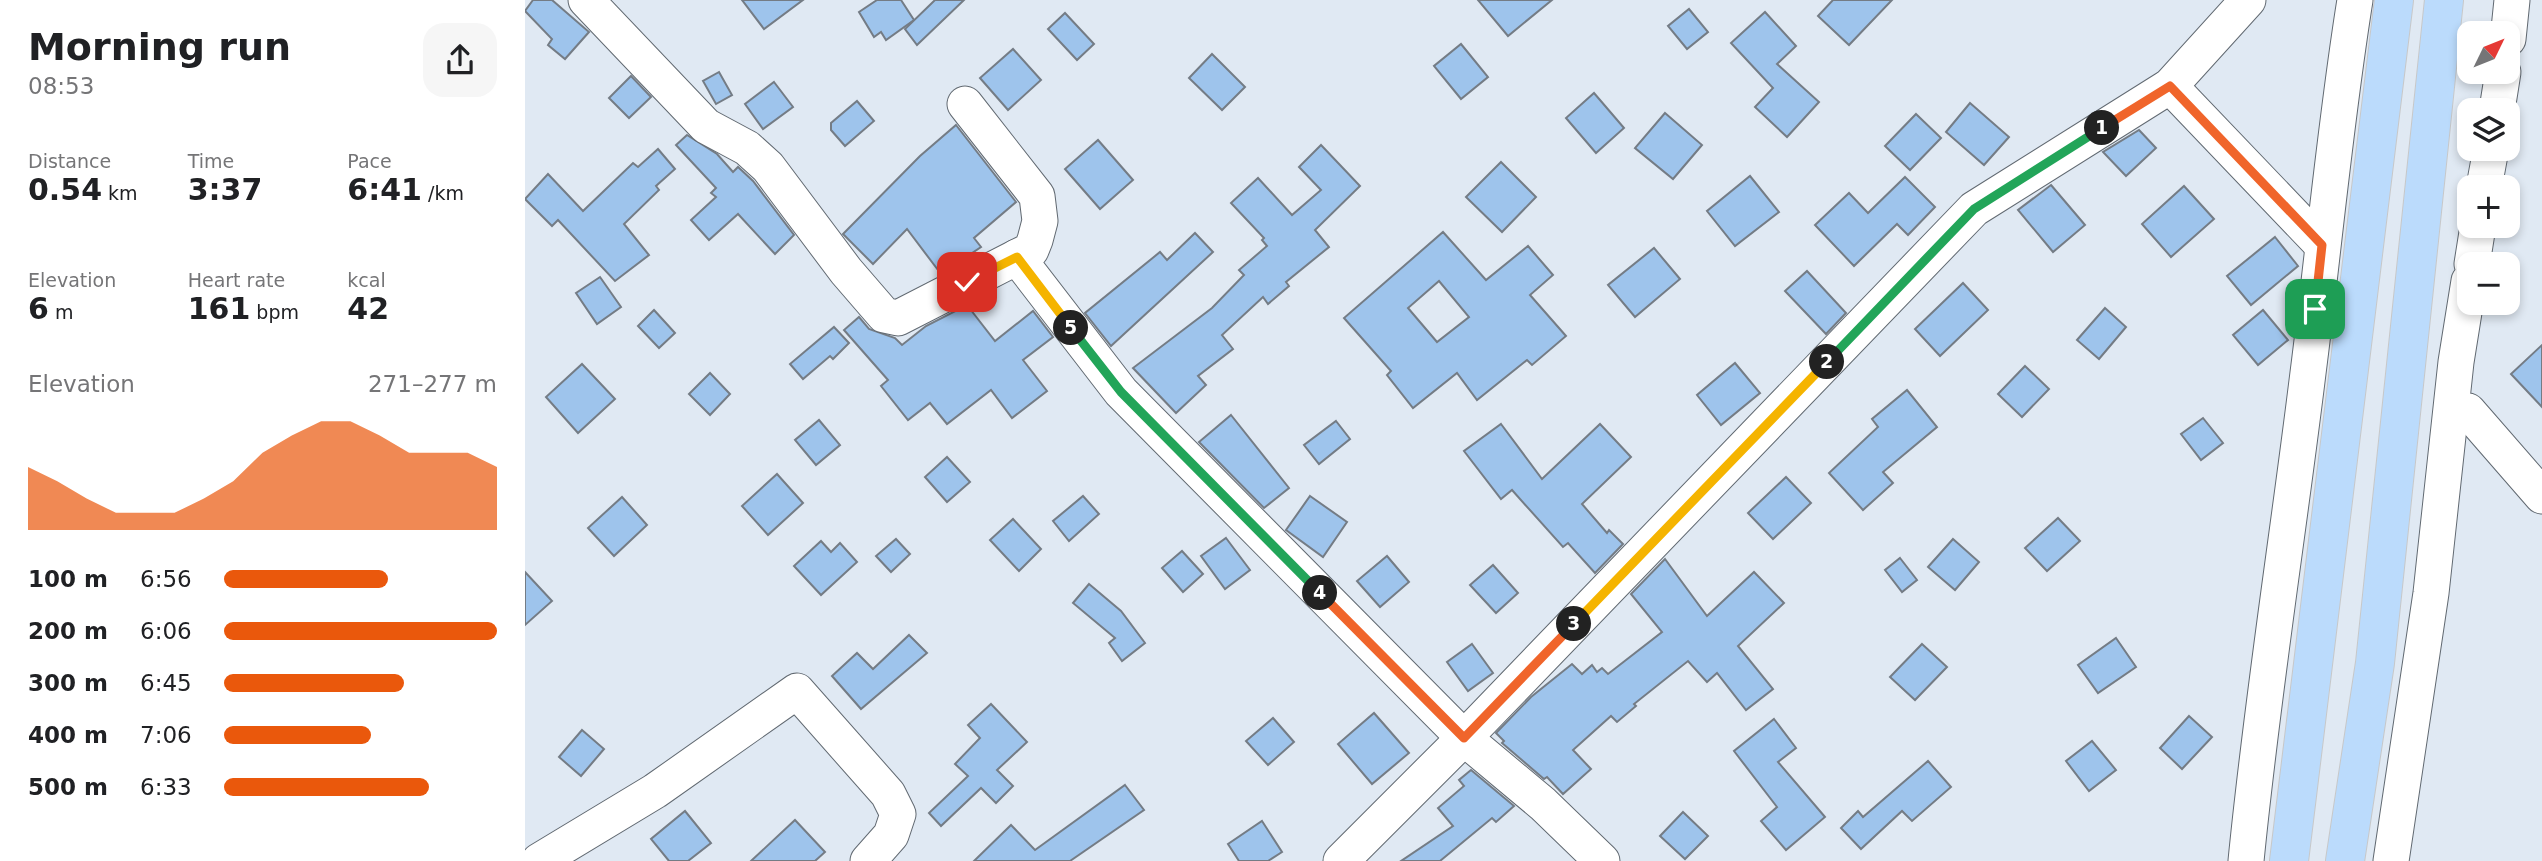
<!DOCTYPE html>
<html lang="en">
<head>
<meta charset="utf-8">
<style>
  :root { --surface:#fff; --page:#f6f6f6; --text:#202124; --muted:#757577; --accent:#ea580c }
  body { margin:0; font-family:"DejaVu Sans",sans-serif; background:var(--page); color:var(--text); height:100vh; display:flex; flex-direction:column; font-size:26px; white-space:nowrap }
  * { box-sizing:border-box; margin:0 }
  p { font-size:23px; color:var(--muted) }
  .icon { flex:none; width:38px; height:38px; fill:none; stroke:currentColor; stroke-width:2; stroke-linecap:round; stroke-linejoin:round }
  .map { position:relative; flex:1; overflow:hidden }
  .side { display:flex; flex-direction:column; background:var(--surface); width:525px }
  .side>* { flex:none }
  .needle { width:46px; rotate:47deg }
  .controls { position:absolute; left:1932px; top:21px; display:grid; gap:14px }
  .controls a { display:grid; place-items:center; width:63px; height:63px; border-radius:14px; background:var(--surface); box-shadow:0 4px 10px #0003; font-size:35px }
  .pin { position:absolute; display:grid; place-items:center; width:60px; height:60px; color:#fff; margin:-30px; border-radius:14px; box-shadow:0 4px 10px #0006 }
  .km { position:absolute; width:35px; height:35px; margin:-18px; border-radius:50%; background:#222; color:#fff; font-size:19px; line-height:35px; text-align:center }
  .round { display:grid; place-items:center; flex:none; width:74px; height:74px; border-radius:21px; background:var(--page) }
  .summary { display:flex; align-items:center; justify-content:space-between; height:119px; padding:0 28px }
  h1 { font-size:38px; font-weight:700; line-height:52px }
  .stats { display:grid; grid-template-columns:repeat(3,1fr); gap:10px; height:119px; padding:7px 28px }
  .stats div { display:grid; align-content:center }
  .stats b { font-size:30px; font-weight:700 }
  .stats small { font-size:19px; font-weight:400 }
  .stats p { font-size:19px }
  .chart { height:196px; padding:14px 28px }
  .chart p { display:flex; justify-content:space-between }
  .chart svg { width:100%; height:126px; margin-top:7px; fill:var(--accent); opacity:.7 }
  ul { padding:0 28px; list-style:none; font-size:23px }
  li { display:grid; grid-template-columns:112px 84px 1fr; align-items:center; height:52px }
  li i { height:18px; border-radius:9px; background:var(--accent) }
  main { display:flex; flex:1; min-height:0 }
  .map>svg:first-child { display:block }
  .building { fill:#9ec4ec; stroke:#747c85; stroke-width:2; fill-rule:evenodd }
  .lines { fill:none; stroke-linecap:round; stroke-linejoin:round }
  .minor-casing { stroke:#616971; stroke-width:37 }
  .highway-casing { stroke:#c7c8c9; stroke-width:40 }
  .minor { stroke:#fff; stroke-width:35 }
  .highway { stroke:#bbdbfc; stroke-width:38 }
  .split-1-casing { stroke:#fff; stroke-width:14 }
  .split-2-casing { stroke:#fff; stroke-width:14 }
  .split-3-casing { stroke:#fff; stroke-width:14 }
  .split-4-casing { stroke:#fff; stroke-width:14 }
  .split-5-casing { stroke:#fff; stroke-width:14 }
  .split-6-casing { stroke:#fff; stroke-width:14 }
  .split-1 { stroke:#f0652b; stroke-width:9 }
  .split-2 { stroke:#22a559; stroke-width:9 }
  .split-3 { stroke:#f5b400; stroke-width:9 }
  .split-4 { stroke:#f0652b; stroke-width:9 }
  .split-5 { stroke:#22a559; stroke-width:9 }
  .split-6 { stroke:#f5b400; stroke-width:9 }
</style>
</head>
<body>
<main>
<section class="side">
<div class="summary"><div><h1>Morning run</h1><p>08:53</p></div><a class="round"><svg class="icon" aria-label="share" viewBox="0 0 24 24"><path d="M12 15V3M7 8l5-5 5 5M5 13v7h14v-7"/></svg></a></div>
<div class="stats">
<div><p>Distance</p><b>0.54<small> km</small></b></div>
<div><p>Time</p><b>3:37</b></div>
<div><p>Pace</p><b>6:41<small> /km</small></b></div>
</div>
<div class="stats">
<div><p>Elevation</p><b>6<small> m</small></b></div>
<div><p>Heart rate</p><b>161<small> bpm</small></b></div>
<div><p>kcal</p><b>42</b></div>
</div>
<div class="chart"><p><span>Elevation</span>271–277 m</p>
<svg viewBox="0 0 160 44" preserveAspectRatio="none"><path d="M0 44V22L10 27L20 33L30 38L40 38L50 38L60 33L70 27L80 17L90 11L100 6L110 6L120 11L130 17L140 17L150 17L160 22V44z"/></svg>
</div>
<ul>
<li><b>100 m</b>6:56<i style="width:60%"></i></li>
<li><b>200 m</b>6:06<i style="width:100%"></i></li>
<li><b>300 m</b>6:45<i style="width:66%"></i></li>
<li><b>400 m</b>7:06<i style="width:54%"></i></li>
<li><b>500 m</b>6:33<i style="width:75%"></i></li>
</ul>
</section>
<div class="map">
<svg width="2017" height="861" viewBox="0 0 2017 861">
  <rect width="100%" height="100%" fill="#e0e9f3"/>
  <g class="building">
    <polygon points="8,0 27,0 64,32 40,59 23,45 27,39 0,11"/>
    <polygon points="217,0 278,0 239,29"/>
    <polygon points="352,0 376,0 389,20 361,40 356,32 349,37 334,12"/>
    <polygon points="410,0 439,0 392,45 380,29"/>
    <polygon points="953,0 1027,0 983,36"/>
    <polygon points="1308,0 1367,0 1324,45 1293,16"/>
    <polygon points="1164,9 1183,32 1162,49 1143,26"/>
    <polygon points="1240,12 1271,46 1252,64 1294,102 1262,137 1230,107 1248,88 1206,43"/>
    <polygon points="540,13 569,44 552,60 523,29"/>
    <polygon points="936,44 963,77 936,99 909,66"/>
    <polygon points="488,49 516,80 483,110 455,78"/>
    <polygon points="687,54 720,87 697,110 664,78"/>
    <polygon points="194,72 207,95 191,104 178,81"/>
    <polygon points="106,76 126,97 104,118 84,98"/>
    <polygon points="249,82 268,107 238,129 220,104"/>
    <polygon points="1069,93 1099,128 1071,153 1041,118"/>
    <polygon points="332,101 349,121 320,146 306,130 306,123"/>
    <polygon points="1445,103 1484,137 1459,165 1421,132"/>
    <polygon points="1140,113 1177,145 1148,179 1110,148"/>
    <polygon points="1391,114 1416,138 1385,170 1360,146"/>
    <polygon points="431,125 491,202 449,238 456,247 416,274 382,229 348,264 318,234 395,156"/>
    <polygon points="1614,130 1631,148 1601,176 1578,152"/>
    <polygon points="162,135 192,154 208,172 213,167 228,181 269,235 250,254 213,214 184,240 166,220 191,197 186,193 191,188 151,145"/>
    <polygon points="573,140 608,180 575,209 540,169"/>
    <polygon points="796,145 835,186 790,230 804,247 761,282 764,286 743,304 738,297 697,335 708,349 673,376 681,385 651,413 608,368 687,308 719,275 714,270 742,246 737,240 739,238 706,203 733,178 767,215 796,190 774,167"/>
    <polygon points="133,149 150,169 131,186 134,190 99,224 124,255 90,281 33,220 27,226 0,199 23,174 58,211 108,163 113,167"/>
    <polygon points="976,162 1011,197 977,232 941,197"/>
    <polygon points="1225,176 1254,212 1210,246 1182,211"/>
    <polygon points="1380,177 1410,207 1383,235 1372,224 1329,266 1290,225 1324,193 1343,213"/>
    <polygon points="1526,185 1560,225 1528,252 1493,210"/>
    <polygon points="1659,186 1689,219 1646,257 1617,224"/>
    <path d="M918 232 961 280 1003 246 1028 275 1005 295 1041 336 1007 365 1002 360 952 400 932 373 888 408 862 375 866 371 819 318ZM914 281 944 317 912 342 883 308Z"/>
    <polygon points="670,233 688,252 586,346 560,313 635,252 642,260"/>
    <polygon points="1750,237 1773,266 1726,305 1702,276"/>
    <polygon points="1129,248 1155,279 1110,317 1083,285"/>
    <polygon points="1282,271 1321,313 1301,334 1260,291"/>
    <polygon points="75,277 96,307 72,324 51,293"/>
    <polygon points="1438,283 1463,310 1415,356 1390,329"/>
    <polygon points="442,305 470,341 508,311 528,337 498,360 522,391 487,418 466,390 422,424 405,403 383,420 356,386 363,380 319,330 334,317 344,329 370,338 377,345 401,326"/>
    <polygon points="1580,308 1601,327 1574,359 1552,340"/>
    <polygon points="129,310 150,333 134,348 113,326"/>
    <polygon points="1738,310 1763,340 1733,365 1708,335"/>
    <polygon points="309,327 324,343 308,359 305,356 278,379 265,364"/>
    <polygon points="2017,345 2017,407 1986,374"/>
    <polygon points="1210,363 1235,393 1196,425 1172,395"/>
    <polygon points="57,364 90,399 53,433 21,397"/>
    <polygon points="1500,366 1524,389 1497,417 1473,394"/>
    <polygon points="185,373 205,394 185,415 164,394"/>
    <polygon points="1382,390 1412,427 1358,472 1368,483 1338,510 1304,473 1353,427 1347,419"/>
    <polygon points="706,415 764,488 739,508 674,442"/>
    <polygon points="1678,418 1698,443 1676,460 1656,434"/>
    <polygon points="294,420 315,445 291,465 270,440"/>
    <polygon points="811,421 825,439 794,464 779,445"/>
    <polygon points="976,424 1017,479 1075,424 1106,457 1057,504 1082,533 1084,530 1098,544 1070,573 1043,543 1038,547 987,490 976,499 939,451"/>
    <polygon points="422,457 445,482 422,502 400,477"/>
    <polygon points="252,474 278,503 243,535 217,506"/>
    <polygon points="1261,477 1286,503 1248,539 1223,513"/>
    <polygon points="558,496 574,514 544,541 528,521"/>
    <polygon points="785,496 822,522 798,557 761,530"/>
    <polygon points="97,497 122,525 89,556 63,528"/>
    <polygon points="1533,518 1555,541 1522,571 1500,548"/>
    <polygon points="488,519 516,549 494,571 465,540"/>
    <polygon points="701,538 725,570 700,589 676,556"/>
    <polygon points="371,539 385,554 366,572 351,556"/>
    <polygon points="1428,539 1454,562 1430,590 1403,567"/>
    <polygon points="296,541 306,552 315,543 332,562 296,595 269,566"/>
    <polygon points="657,551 678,574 658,592 637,568"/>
    <polygon points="862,556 884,582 855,607 832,581"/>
    <polygon points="1375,558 1392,580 1377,592 1360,570"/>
    <polygon points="1140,559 1182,616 1229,572 1259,603 1213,646 1248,689 1221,710 1192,673 1182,682 1163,661 1109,704 1111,706 1092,722 1086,716 1048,750 1066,769 1038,794 1022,777 1019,779 977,743 979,741 971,733 1006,697 1047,664 1057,674 1067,665 1072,672 1077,668 1083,674 1137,632 1106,594"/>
    <polygon points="968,565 993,593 971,613 945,585"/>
    <polygon points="0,572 27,601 0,625"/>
    <polygon points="564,584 596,611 620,643 597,661 584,643 590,638 548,603"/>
    <polygon points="384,635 402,653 336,709 307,676 332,653 348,669"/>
    <polygon points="1591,638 1611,667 1573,693 1553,665"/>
    <polygon points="947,644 968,673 943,691 922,662"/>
    <polygon points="1397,644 1422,667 1390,700 1365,677"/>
    <polygon points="466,704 502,742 472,770 488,786 471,803 456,788 416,826 404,813 443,776 430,764 455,738 443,725"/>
    <polygon points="849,713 884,753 847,784 813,744"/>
    <polygon points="1664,716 1687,737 1657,769 1635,748"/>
    <polygon points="748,718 769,742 743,765 721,741"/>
    <polygon points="1249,719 1271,748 1253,762 1300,817 1261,850 1236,821 1252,807 1209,751"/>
    <polygon points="57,730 79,749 56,776 34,757"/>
    <polygon points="1567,741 1591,770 1564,791 1541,761"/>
    <polygon points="1403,761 1426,787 1387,821 1377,811 1336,849 1316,828 1333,811 1338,817"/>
    <polygon points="946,770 989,806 971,822 967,818 915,861 876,861 928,826 913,808 939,786 934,780"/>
    <polygon points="600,785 619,810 545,861 449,861 486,825 510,850"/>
    <polygon points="160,811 186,843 163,861 144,861 126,839"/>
    <polygon points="1158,812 1183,836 1160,859 1135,836"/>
    <polygon points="270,820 300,852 290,861 226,861"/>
    <polygon points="737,821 757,852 743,861 714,861 703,844"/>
  </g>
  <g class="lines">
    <g class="minor-casing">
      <g id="minor">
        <polyline points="61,0 181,126 222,148 243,167 321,271 359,315 373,318 492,257"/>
        <polyline points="1983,39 1987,0"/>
        <polyline points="1645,86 1797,245"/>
        <polyline points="440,104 512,196 515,221 510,240 506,250 492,257 596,392 939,738 1018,804 1077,861"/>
        <polyline points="1972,110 1978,72"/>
        <polyline points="1959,187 1966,149"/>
        <polyline points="1947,264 1953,226"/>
        <polyline points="1943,411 2017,496"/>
        <polyline points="14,861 130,791 272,691 363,794 373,814 366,835 343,861"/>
        <polyline points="816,861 939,738 1449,209 1645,86 1723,0"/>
        <path d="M1721 861C1737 698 1763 536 1783 373 1799 248 1810 124 1830 0"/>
        <polyline points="1866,861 1906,593 1931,362 1944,281"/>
      </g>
    </g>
    <g class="highway-casing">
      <g id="highway">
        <polyline points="1764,861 1869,0"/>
        <polyline points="1820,861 1850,663 1919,0"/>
      </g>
    </g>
    <use href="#minor" class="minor"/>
    <use href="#highway" class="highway"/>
  </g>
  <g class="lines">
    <g class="split-1-casing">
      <polyline id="split-1" points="1577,128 1645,86 1797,245 1790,309"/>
    </g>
    <g class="split-2-casing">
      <polyline id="split-2" points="1302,362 1449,209 1577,128"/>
    </g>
    <g class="split-3-casing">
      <polyline id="split-3" points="1049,624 1302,362"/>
    </g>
    <g class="split-4-casing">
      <polyline id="split-4" points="795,593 939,738 1049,624"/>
    </g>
    <g class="split-5-casing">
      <polyline id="split-5" points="546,328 596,392 795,593"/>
    </g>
    <g class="split-6-casing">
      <polyline id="split-6" points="442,282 492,257 546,328"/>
    </g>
    <use href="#split-1" class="split-1"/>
    <use href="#split-2" class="split-2"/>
    <use href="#split-3" class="split-3"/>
    <use href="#split-4" class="split-4"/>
    <use href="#split-5" class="split-5"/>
    <use href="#split-6" class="split-6"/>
  </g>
</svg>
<div class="controls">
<a><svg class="needle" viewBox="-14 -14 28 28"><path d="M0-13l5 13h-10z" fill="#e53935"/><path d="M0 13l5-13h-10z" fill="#757577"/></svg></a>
<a><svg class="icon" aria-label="layers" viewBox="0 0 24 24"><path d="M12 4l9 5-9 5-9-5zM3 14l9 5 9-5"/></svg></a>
<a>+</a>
<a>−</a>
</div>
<div class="pin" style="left:1790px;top:309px;background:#1e9e55"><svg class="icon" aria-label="arrive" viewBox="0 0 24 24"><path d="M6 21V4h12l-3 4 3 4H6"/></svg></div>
<div class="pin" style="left:442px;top:282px;background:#d93025"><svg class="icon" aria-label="check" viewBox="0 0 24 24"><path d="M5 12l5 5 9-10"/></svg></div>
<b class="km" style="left:1577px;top:128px">1</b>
<b class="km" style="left:1302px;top:362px">2</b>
<b class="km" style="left:1049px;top:624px">3</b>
<b class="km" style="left:795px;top:593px">4</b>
<b class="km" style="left:546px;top:328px">5</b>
</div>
</main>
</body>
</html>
